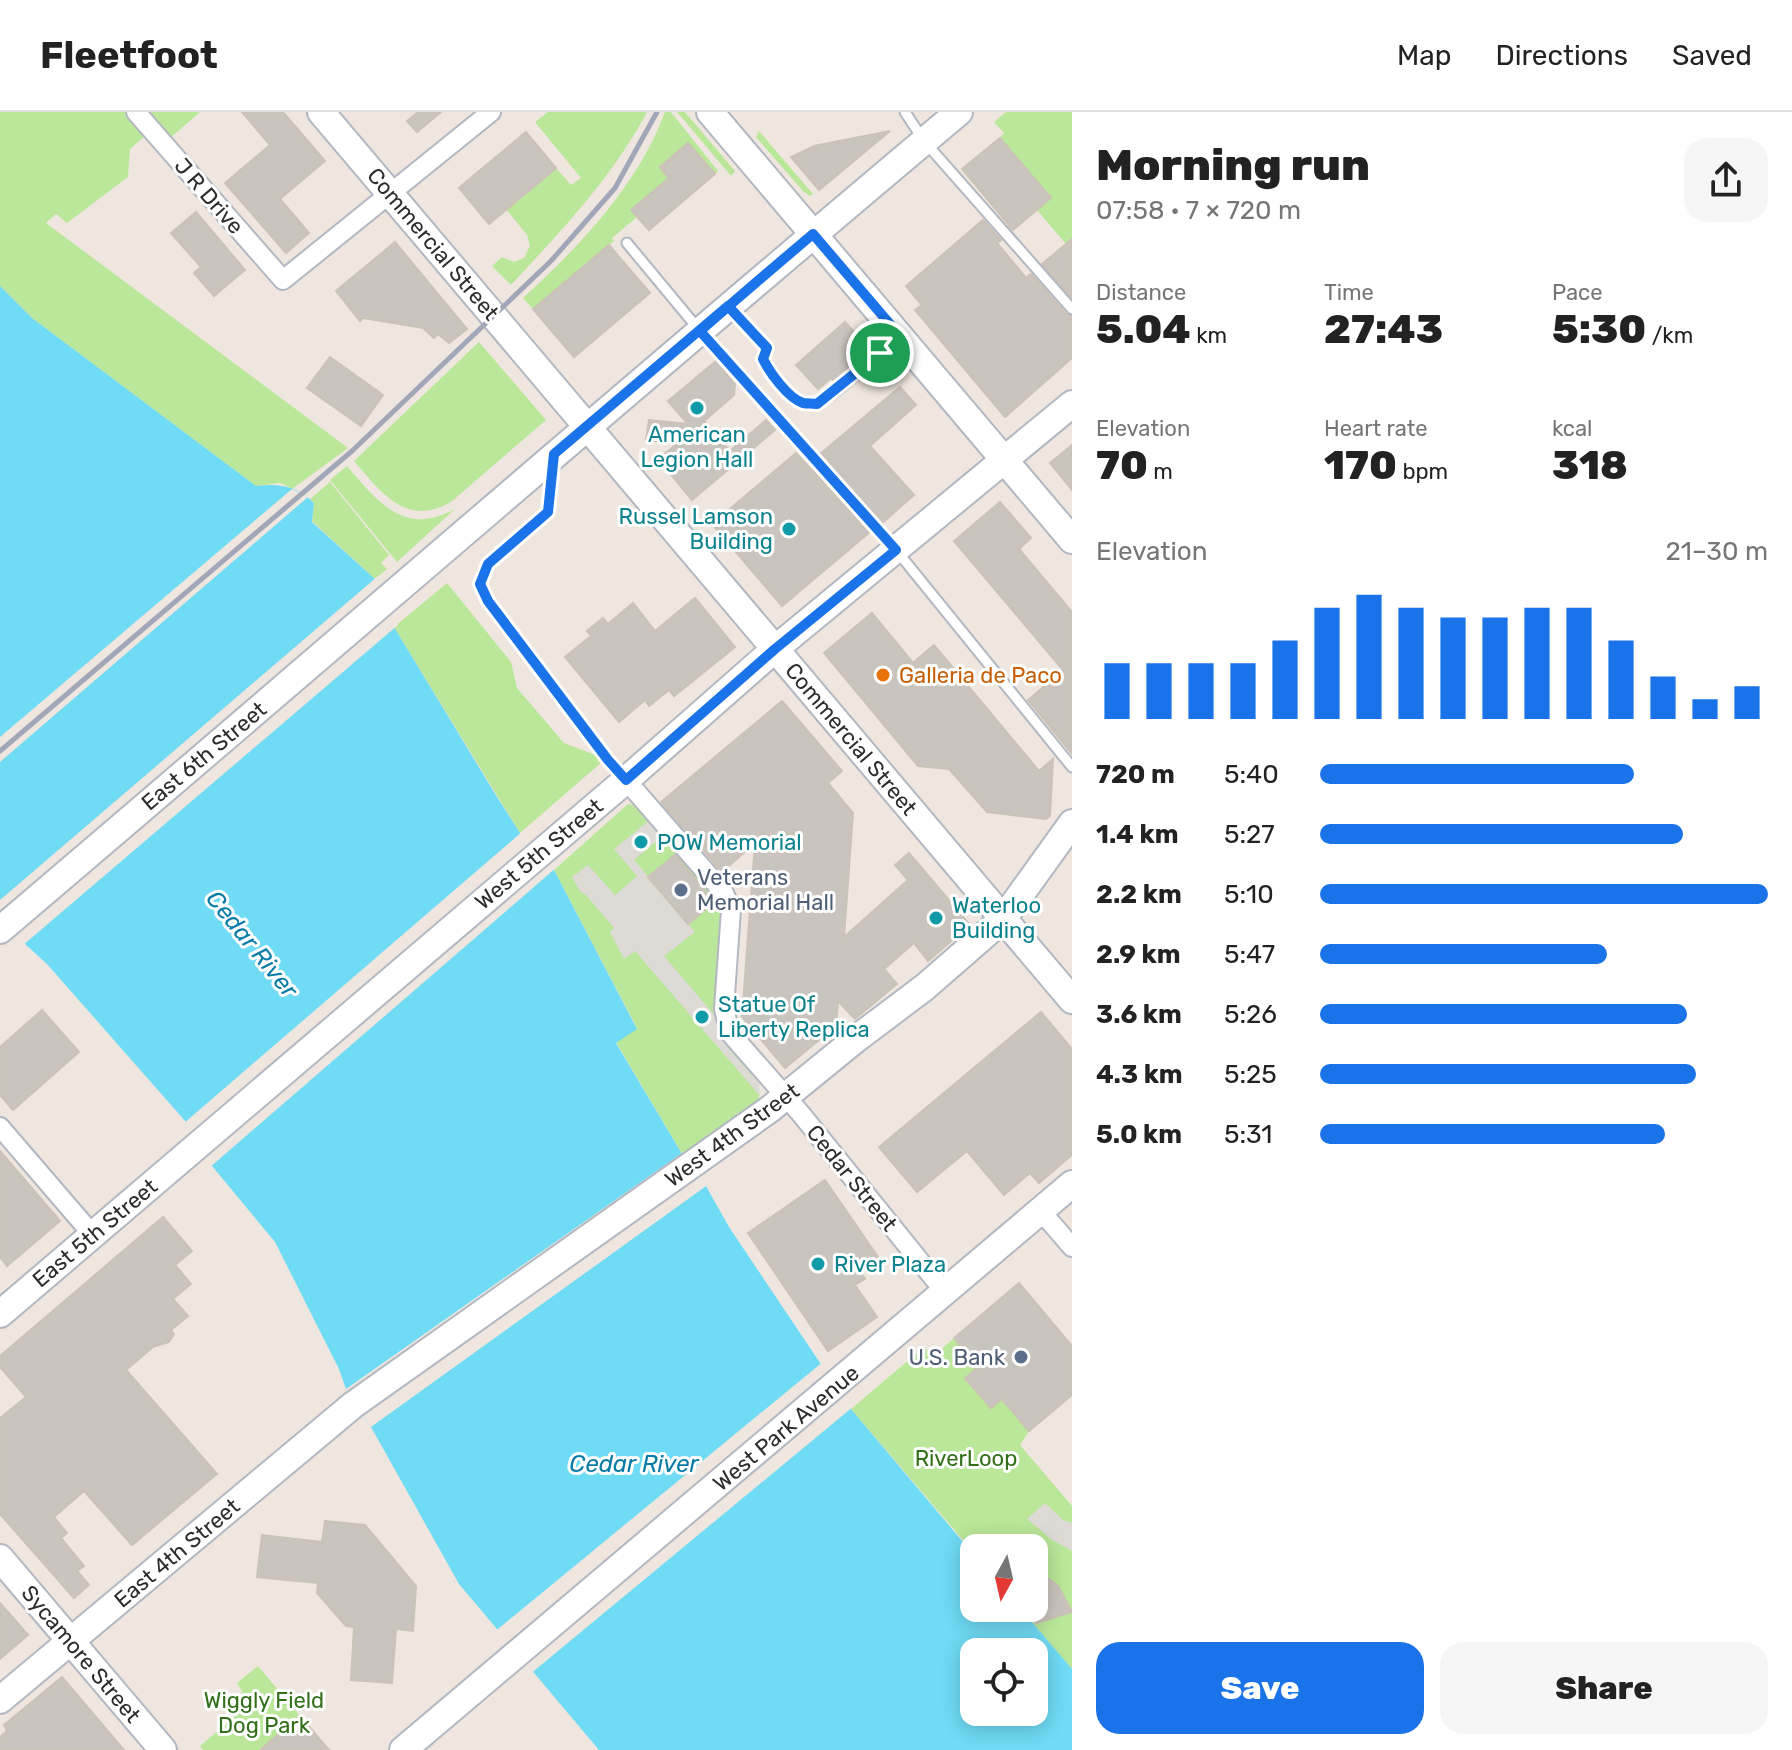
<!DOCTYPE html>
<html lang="en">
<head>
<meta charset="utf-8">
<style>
  :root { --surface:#fff; --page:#f6f6f6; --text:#222; --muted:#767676; --line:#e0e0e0; --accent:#1a73e8 }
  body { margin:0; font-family:Rubik,sans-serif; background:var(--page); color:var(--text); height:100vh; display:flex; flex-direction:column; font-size:30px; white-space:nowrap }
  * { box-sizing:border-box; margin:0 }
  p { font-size:26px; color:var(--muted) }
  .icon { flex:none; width:44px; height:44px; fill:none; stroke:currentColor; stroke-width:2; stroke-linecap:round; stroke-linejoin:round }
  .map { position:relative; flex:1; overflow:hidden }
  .panel { display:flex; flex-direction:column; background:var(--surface); width:720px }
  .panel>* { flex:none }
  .needle { width:52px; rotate:188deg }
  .controls { position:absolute; left:960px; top:1422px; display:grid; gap:16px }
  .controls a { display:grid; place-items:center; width:88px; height:88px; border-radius:16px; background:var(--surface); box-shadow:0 4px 20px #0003; font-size:40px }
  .pin { position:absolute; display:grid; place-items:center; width:68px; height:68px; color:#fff; margin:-34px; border:4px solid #fff; border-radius:50%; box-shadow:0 2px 8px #0007 }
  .round { display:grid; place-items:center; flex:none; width:84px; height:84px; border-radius:24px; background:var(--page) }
  .head { display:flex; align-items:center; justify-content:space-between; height:136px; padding:0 24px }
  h1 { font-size:44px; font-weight:800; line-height:60px }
  .stats { display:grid; grid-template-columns:repeat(3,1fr); gap:12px; height:136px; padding:8px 24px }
  .stats div { display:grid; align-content:center }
  .stats b { font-size:40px; font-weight:800 }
  .stats small { font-size:22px; font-weight:400 }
  .stats p { font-size:22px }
  .chart { height:224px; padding:16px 24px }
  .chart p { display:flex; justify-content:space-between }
  .chart svg { width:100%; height:144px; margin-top:8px; stroke:var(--accent); stroke-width:6 }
  .action { display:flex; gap:16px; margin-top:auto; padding:16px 24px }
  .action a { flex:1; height:92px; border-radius:24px; background:var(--accent); color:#fff; font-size:32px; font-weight:800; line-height:92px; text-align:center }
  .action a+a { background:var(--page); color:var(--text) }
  ul { padding:0 24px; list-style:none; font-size:26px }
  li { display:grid; grid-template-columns:128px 96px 1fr; align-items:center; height:60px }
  li i { height:20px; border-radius:10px; background:var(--accent) }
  header { display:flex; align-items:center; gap:48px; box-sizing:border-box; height:112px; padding:0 40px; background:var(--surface); border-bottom:2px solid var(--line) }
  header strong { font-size:38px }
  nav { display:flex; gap:44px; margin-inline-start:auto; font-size:28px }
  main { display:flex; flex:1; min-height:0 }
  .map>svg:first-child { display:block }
  .green { fill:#bae79a }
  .plaza { fill:#dedad6 }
  .water { fill:#6fdbf4; fill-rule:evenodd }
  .pier { fill:#efe7df }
  .building { fill:#cac4be; stroke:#cbc2b8; stroke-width:2 }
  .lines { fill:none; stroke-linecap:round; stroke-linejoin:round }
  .lane-casing { stroke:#b3b7c1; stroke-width:13 }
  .street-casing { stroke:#b3b7c1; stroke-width:22 }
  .secondary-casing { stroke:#b3b7c1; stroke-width:30 }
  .lane { stroke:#fff; stroke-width:9 }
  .street { stroke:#fff; stroke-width:18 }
  .secondary { stroke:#fff; stroke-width:26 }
  .rail { stroke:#a1a6b8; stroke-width:5 }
  .route-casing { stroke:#fff; stroke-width:16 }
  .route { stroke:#1a73e8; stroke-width:10 }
  .culture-dot { fill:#0f9aa8; stroke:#fff; stroke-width:3 }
  .food-dot { fill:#e8710a; stroke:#fff; stroke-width:3 }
  .service-dot { fill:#5c6f8a; stroke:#fff; stroke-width:3 }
  .labels { text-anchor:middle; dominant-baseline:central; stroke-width:6; stroke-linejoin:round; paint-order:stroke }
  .street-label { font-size:22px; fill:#2d2d2d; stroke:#fff }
  .culture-label { font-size:22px; fill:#0d838f; stroke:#fff; text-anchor:start }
  .food-label { font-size:22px; fill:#c56008; stroke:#fff; text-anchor:start }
  .service-label { font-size:22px; fill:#4e5e75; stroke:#fff; text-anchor:start }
  .park-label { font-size:22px; fill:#316f18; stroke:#fff }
  .water-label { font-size:24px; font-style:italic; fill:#087ca6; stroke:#fff }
</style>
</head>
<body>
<header>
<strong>Fleetfoot</strong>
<nav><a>Map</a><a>Directions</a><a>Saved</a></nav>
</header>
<main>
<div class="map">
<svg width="1072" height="1638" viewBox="0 0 1072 1638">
  <rect width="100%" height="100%" fill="#efe7df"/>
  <g class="green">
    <polygon points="0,0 125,0 146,23 130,37 128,65 67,111 56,102 46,111 348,336 292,377 281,371 256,374 32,206 0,174"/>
    <polygon points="144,0 200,0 169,27"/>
    <path d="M548 0H647C612 66 561 119 511 173L492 154 502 145 514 150 524 146 530 134 527 123 506 97 556 56 571 73 581 66 535 10Z"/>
    <path d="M665 0H671L718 59 715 62 687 32 660 55 669 66 637 105 612 126 614 129 533 197 523 186C579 135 638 73 665 0Z"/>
    <polygon points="677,0 685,0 735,59 731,64"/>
    <polygon points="1006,0 1072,0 1072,127 1066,132 1037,98 1051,86 1000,26 1004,21 994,10"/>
    <polygon points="759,19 813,82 810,84 803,79 756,25"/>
    <path d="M479 230 546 308 451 390C406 416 381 380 354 349Z"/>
    <path d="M347 354C378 390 404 425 455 397L397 450 330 368Z"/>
    <polygon points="330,370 389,443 381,451 387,457 375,467 312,409 314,391 310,387"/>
    <polygon points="447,471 511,550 517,576 564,631 595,643 602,650 520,721 394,515"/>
    <path d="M628 692 641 695 721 793C726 831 707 885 720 919 729 943 771 968 756 992L682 1042 616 930 637 916 554 758Z"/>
    <polygon points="954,1226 978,1255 965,1266 991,1296 1002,1287 1029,1319 1020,1333 1072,1394 1072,1557 1020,1496 1034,1496 1034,1436 974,1436 974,1441 851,1297 924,1235 933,1245"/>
    <polygon points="258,1554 300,1604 260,1638 203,1638 200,1634 238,1602 242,1579 237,1571"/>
  </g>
  <g class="plaza">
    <polygon points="651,707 664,723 634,748 695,820 664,844 716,905 720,921 728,936 759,971 760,984 635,839 624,847 610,820 614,816 586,783 580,779 572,765 588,753 615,783 637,764 614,737"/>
    <polygon points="1045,1391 1063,1408 1072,1411 1072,1439 1051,1427 1027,1407"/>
  </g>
  <path class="water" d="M0 174 32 206 256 374C279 371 297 374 314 391L312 410 375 467 394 515 494 680 520 721 554 758 637 917 616 931 682 1042 706 1074 729 1115 851 1297 974 1443V1496H1020L1072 1557V1638H599L459 1472 371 1315 346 1277 339 1257 275 1130 212 1054 186 1010 47 852 25 832 0 816ZM974 1540H1034V1600H974Z"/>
  <g class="pier">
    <polygon points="292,377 308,385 0,650 0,625"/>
    <polygon points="378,464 398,513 22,834 0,821 0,788"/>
    <polygon points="523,719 557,755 209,1056 183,1012"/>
    <polygon points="685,1039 709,1072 371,1315 346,1277"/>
    <polygon points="824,1249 854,1294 529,1563 493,1521"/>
  </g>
  <g class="building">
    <polygon points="242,0 283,0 325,49 280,87 309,121 286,141 225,71 270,33"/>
    <polygon points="418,0 441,0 417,20 407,9"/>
    <polygon points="890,19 819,78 791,45 814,34"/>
    <polygon points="526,20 556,56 489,112 459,76"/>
    <polygon points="1000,26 1051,86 1013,118 962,57"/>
    <polygon points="688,31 715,62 649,118 631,98 669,66 660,55"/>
    <polygon points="196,100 245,158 214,184 194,161 201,155 171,121"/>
    <polygon points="983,108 1001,128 997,131 1026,166 1031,162 1066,202 1072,204 1072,246 1005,305 915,198 922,193 906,174"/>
    <polygon points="1072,127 1072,186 1042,152"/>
    <polygon points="395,130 467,217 449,231 438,222 434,226 423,216 363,206 360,209 336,179"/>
    <polygon points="609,133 650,181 574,245 533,197"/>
    <polygon points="845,210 866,234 853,246 857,252 852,256 835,270 831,266 818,277 796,253"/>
    <polygon points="330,245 383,283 361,314 307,276"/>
    <polygon points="716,249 735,272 734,283 704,309 717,325 730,339 766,308 775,318 692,388 658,347 677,332 646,328 649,308 688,312 668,289"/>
    <polygon points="900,275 916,293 870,334 914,383 882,411 820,342"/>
    <polygon points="1072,333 1072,378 1050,351"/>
    <polygon points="796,341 870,420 782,494 712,412"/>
    <polygon points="1000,390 1031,426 1019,437 1072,500 1072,642 1028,588 1063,558 954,429"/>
    <polygon points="695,486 735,535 674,584 669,578 649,594 645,588 619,610 565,545 591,524 587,519 603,506 608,512 633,491 655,519"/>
    <polygon points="872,501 913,551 934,533 1039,659 1053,647 1050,704 1046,707 987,700 949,657 918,654 824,541"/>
    <polygon points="782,589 842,659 828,671 853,701 844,825 908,768 895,753 909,741 970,813 928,849 914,831 884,857 897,872 855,907 838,889 836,914 785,956 742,905 755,731 722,760 661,690"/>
    <polygon points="675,743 714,790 688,812 648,765"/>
    <polygon points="42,898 79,940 13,998 0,983 0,935"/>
    <polygon points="1041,900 1072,937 1072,1043 1039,1071 1030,1061 1004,1083 967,1039 917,1080 879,1035"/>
    <polygon points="0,1039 60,1109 7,1154 0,1145"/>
    <polygon points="825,1068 878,1145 859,1158 865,1167 855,1173 877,1205 828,1239 748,1121"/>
    <polygon points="163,1105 192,1139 175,1153 191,1172 173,1187 188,1204 171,1218 174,1222 169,1230 153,1235 126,1258 217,1362 132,1433 84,1379 54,1405 67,1421 61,1426 84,1454 77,1459 89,1473 74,1486 0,1402 0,1306 26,1285 0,1255 0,1244"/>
    <polygon points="1019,1171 1072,1234 1072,1283 1029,1319 1002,1287 991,1296 965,1266 978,1255 954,1226"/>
    <polygon points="325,1409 365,1413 416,1474 413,1519 396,1517 392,1571 351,1568 354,1515 346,1514 317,1481 318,1471 257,1465 262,1423 322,1430"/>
    <polygon points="1040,1460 1058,1474 1072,1500 1036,1511 1028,1496 1034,1496 1034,1470"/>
    <polygon points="0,1491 28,1523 0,1547"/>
    <polygon points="62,1565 124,1638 0,1638 0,1625 7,1619 4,1613"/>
    <polygon points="300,1604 329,1638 260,1638"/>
  </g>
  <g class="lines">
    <g class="lane-casing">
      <g id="lane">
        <polyline points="905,0 924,29 1072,197"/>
        <polyline points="627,131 700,219 896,438 1072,655"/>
        <path d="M731 197 767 236 763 247C771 264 796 299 818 291 835 284 880 241 896 227"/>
        <polyline points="553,354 548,400 488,452 480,472 488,489 608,648 624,665"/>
      </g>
    </g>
    <g class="street-casing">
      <g id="street">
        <polyline points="136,0 283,168 491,0"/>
        <polyline points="626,668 724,781 731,798 724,897 730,921 801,1002 944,1179"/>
        <polyline points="0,1015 92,1122"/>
        <polyline points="1040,1098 1072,1135"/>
      </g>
    </g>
    <g class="secondary-casing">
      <g id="secondary">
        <polyline points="321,0 1072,888"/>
        <polyline points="710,0 1072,428"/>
        <path d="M0 818C320 546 637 270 959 0"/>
        <polyline points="0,1202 626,668 775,537 1072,292"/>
        <polyline points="0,1446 163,1638"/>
        <polyline points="0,1588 353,1293 770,997 856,927 925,875 1003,807 1072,711"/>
        <polyline points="403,1638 1072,1072"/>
      </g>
    </g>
    <use href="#lane" class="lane"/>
    <use href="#street" class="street"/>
    <use href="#secondary" class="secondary"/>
    <polyline class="rail" points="0,639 352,339 551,149 615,76 657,0"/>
  </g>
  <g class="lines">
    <g class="route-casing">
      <path id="route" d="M880 241 817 292C812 291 808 292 803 291 788 286 770 261 763 247L767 236 728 194 554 342 548 400 488 452 480 472 488 489 608 648 626 668 775 537 896 438 700 219C738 186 775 154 813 122L900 224 880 241"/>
    </g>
    <use href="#route" class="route"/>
  </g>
  <g class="culture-dot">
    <circle cx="697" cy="296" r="8"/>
    <circle cx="789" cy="417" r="8"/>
    <circle cx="641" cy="730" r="8"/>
    <circle cx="936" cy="806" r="8"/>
    <circle cx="702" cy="905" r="8"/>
    <circle cx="818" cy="1152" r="8"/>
  </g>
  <circle class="food-dot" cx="883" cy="563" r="8"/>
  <g class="service-dot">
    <circle cx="681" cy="778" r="8"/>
    <circle cx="1021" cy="1245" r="8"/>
  </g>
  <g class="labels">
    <g class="street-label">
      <text transform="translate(209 84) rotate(49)">J R Drive</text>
      <text transform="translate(433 132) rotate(50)">Commercial Street</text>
      <text transform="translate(851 627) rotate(50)">Commercial Street</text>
      <text transform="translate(204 644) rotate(-40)">East 6th Street</text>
      <text transform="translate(539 742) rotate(-40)">West 5th Street</text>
      <text transform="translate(732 1023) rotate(-36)">West 4th Street</text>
      <text transform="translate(852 1066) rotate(51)">Cedar Street</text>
      <text transform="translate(95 1121) rotate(-40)">East 5th Street</text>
      <text transform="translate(786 1316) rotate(-40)">West Park Avenue</text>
      <text transform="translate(177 1441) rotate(-40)">East 4th Street</text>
      <text transform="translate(81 1542) rotate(50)">Sycamore Street</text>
    </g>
    <g class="culture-label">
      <text x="697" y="322" text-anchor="middle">American<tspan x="697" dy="25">Legion Hall</tspan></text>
      <text x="773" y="404" text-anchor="end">Russel Lamson<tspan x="773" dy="25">Building</tspan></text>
      <text x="657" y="730">POW Memorial</text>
      <text x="952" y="793">Waterloo<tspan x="952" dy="25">Building</tspan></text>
      <text x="718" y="892">Statue Of<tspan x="718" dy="25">Liberty Replica</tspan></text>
      <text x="834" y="1152">River Plaza</text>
    </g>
    <g class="food-label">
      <text x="899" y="563">Galleria de Paco</text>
    </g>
    <g class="service-label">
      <text x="697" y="765">Veterans<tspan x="697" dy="25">Memorial Hall</tspan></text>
      <text x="1005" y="1245" text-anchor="end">U.S. Bank</text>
    </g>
    <g class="park-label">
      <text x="966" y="1346">RiverLoop</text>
      <text x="264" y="1588">Wiggly Field<tspan x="264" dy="25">Dog Park</tspan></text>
    </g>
    <g class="water-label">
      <text transform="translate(252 832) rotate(51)">Cedar River</text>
      <text x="634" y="1352">Cedar River</text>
    </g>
  </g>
</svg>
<div class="controls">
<a><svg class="needle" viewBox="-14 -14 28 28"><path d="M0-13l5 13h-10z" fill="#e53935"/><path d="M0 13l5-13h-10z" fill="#767676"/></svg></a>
<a><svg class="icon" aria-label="locate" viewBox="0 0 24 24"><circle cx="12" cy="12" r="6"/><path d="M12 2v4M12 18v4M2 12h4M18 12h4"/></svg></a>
</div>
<div class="pin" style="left:880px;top:241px;background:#1e9e55"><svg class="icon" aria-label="arrive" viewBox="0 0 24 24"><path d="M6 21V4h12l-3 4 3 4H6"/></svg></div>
</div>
<section class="panel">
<div class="head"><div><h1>Morning run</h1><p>07:58 · 7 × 720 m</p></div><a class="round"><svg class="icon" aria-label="share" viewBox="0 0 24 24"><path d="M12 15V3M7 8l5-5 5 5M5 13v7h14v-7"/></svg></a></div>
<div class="stats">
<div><p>Distance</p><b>5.04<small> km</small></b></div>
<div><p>Time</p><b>27:43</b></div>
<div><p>Pace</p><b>5:30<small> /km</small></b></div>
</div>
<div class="stats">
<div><p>Elevation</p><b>70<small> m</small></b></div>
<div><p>Heart rate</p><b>170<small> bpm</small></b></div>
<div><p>kcal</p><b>318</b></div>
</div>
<div class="chart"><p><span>Elevation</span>21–30 m</p>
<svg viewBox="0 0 160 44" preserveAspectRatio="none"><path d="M5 44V27M15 44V27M25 44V27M35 44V27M45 44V20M55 44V10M65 44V6M75 44V10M85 44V13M95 44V13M105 44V10M115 44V10M125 44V20M135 44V31M145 44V38M155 44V34"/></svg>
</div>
<ul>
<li><b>720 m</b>5:40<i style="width:70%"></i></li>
<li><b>1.4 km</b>5:27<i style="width:81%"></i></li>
<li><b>2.2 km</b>5:10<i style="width:100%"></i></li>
<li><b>2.9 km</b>5:47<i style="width:64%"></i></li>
<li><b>3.6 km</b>5:26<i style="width:82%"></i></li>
<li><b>4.3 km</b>5:25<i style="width:84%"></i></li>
<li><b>5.0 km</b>5:31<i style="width:77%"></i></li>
</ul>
<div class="action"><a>Save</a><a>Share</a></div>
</section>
</main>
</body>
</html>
